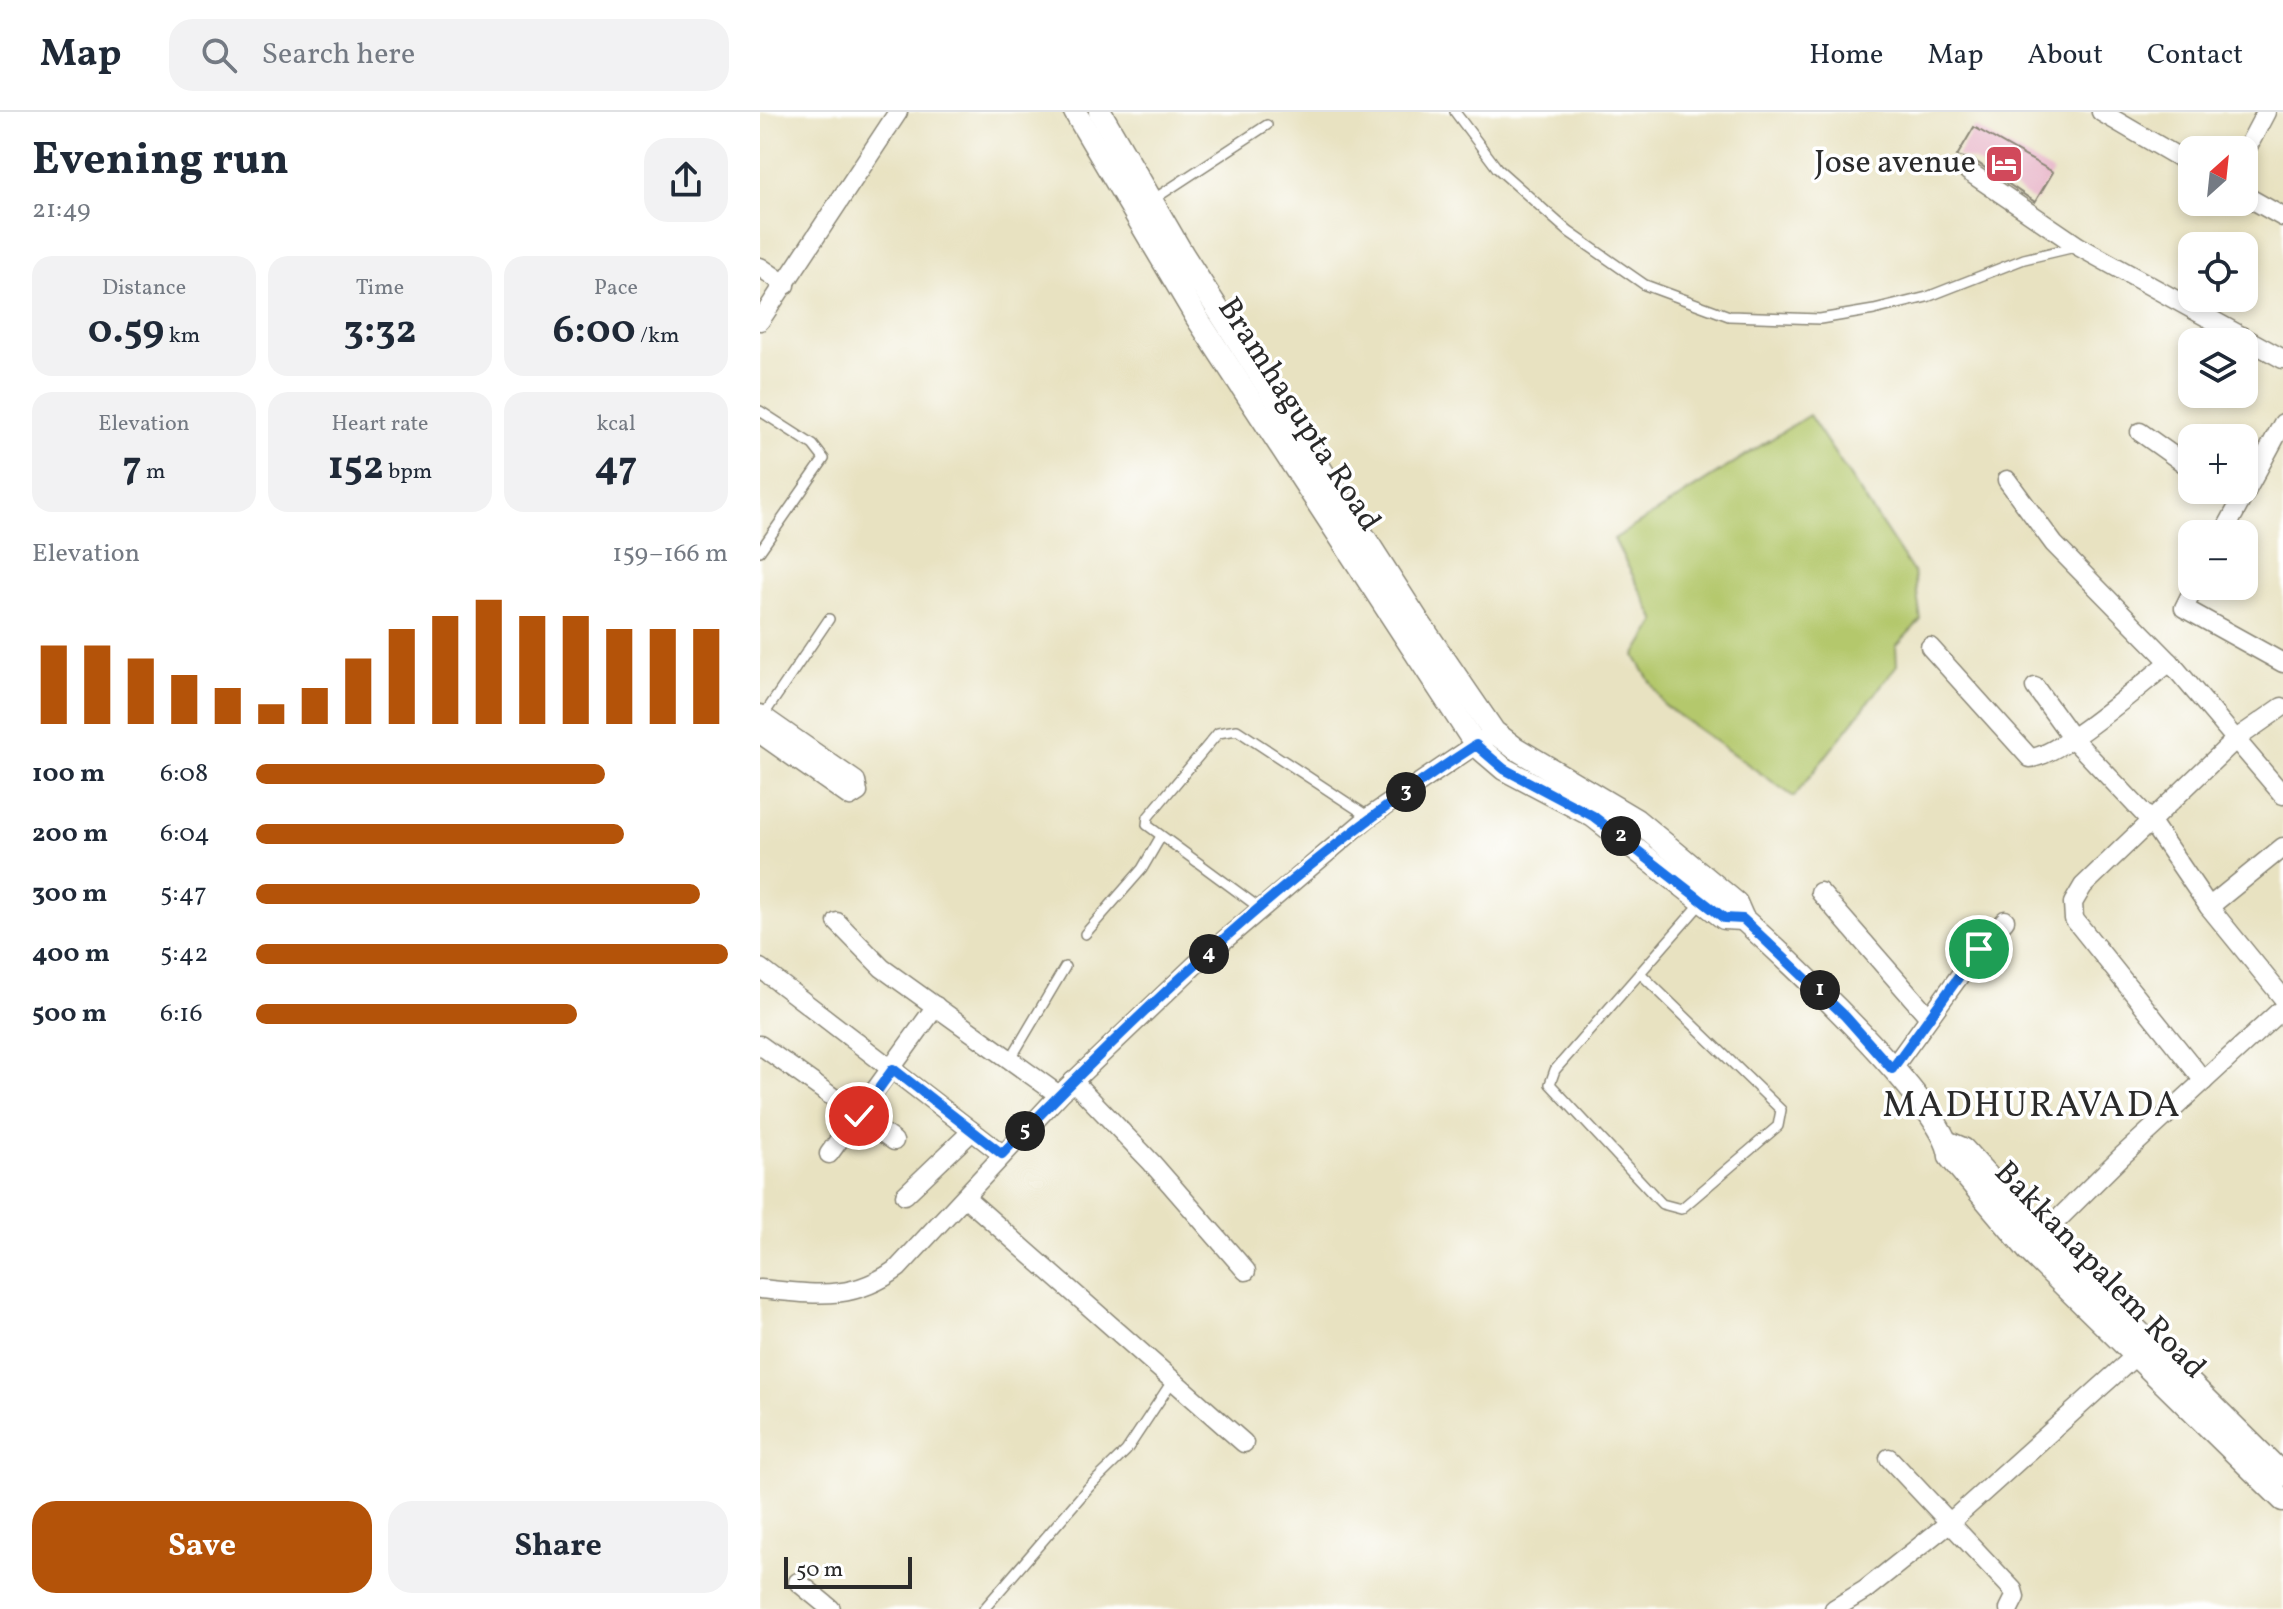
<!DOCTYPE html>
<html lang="en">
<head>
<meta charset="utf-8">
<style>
  :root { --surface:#fff; --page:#f2f2f3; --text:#1f2937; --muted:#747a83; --line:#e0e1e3; --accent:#b45309 }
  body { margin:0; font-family:Vollkorn,serif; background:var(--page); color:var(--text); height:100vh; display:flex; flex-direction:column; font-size:30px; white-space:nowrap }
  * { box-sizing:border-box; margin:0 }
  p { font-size:26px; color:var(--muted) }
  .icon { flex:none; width:44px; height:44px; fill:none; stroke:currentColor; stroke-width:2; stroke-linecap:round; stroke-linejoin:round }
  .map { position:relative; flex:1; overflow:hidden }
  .sheet { display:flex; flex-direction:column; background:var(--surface); width:760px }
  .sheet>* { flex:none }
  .needle { width:52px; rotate:27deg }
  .tools { position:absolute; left:1418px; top:24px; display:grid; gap:16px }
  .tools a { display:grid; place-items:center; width:80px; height:80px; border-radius:16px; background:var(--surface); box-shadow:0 4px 12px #0003; font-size:40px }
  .scale { position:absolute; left:24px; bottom:20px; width:128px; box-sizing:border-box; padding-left:8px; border:4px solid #2b2b2b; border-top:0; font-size:22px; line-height:28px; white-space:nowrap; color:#2b2b2b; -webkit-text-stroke:6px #fff; paint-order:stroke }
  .pin { position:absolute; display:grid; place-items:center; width:68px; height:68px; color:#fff; margin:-34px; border:4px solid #fff; border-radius:50%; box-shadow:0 2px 8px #0007 }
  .km { position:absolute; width:40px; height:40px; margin:-20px; border-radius:50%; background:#222; color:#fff; font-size:22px; line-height:40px; text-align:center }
  .round { display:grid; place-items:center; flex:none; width:84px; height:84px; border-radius:24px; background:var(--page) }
  .head { display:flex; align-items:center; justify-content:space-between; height:136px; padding:0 32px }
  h1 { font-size:44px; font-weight:700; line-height:60px }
  .metrics { display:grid; grid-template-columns:repeat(3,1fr); gap:12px; height:136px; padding:8px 32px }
  .metrics div { display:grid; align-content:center; border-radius:20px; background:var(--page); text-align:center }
  .metrics b { font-size:40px; font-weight:700 }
  .metrics small { font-size:22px; font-weight:400 }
  .metrics p { font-size:22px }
  .chart { height:224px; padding:16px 32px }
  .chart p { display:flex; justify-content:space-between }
  .chart svg { width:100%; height:144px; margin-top:8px; stroke:var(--accent); stroke-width:6 }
  .action { display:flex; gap:16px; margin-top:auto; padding:16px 32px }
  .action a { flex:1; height:92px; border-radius:24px; background:var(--accent); color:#fff; font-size:32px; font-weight:700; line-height:92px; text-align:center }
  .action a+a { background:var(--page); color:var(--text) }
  ul { padding:0 32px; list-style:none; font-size:26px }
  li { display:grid; grid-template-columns:128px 96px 1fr; align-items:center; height:60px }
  li i { height:20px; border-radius:10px; background:var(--accent) }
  header { display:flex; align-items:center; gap:48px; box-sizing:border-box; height:112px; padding:0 40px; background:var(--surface); border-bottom:2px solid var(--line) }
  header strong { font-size:38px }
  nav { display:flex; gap:44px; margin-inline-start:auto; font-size:28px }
  .search { width:560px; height:72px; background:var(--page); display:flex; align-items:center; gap:20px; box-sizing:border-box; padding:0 28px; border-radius:24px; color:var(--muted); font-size:30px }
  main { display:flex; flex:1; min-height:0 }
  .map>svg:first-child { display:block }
  .green { fill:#b4c86c; stroke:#707a4c; stroke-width:2 }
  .building { fill:#e6b1c5 }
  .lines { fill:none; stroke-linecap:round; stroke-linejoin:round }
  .service-casing { stroke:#8a8676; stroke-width:12 }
  .minor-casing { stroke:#8a8676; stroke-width:21 }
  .tertiary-casing { stroke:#8a8676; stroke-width:25 }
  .service { stroke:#fff; stroke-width:9 }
  .minor { stroke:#fff; stroke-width:18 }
  .tertiary { stroke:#fff; stroke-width:22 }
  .route-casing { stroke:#fff; stroke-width:16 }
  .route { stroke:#1a73e8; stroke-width:10 }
  .labels { text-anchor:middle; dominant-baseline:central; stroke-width:7; stroke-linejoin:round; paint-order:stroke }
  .poi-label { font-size:32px; fill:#2b2b2b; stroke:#fff; text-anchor:end }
  .street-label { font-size:32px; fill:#2b2b2b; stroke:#fff }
  .quarter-label { font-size:36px; letter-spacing:2px; fill:#2b2b2b; stroke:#fff }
</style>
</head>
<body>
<header>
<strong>Map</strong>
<div class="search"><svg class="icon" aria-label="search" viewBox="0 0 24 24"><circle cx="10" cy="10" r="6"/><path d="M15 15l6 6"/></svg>Search here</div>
<nav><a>Home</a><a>Map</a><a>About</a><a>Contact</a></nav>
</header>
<main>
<section class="sheet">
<div class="head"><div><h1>Evening run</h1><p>21:49</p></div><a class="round"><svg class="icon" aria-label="share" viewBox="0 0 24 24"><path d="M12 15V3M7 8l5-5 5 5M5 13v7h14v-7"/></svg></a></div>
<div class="metrics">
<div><p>Distance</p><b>0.59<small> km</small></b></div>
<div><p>Time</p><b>3:32</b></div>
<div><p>Pace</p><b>6:00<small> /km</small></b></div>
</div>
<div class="metrics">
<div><p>Elevation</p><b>7<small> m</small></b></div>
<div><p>Heart rate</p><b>152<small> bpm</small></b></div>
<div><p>kcal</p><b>47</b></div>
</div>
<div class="chart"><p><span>Elevation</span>159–166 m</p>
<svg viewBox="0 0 160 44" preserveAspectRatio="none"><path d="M5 44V20M15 44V20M25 44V24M35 44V29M45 44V33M55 44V38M65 44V33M75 44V24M85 44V15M95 44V11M105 44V6M115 44V11M125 44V11M135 44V15M145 44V15M155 44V15"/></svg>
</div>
<ul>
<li><b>100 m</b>6:08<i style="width:74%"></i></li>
<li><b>200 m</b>6:04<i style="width:78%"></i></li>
<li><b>300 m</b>5:47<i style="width:94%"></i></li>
<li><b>400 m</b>5:42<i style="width:100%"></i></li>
<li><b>500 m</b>6:16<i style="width:68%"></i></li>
</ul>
<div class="action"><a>Save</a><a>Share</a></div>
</section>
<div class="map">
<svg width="1523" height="1497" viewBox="0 0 1523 1497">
  <rect width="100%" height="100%" fill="#fff"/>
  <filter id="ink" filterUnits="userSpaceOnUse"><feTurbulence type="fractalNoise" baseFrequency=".0125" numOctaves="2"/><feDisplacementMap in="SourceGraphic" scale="16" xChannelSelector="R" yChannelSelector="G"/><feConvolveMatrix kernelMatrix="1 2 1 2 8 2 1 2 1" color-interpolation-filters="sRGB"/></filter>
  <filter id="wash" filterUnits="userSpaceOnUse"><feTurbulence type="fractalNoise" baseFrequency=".006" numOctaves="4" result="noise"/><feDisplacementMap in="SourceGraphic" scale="32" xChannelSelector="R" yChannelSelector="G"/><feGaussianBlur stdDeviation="1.8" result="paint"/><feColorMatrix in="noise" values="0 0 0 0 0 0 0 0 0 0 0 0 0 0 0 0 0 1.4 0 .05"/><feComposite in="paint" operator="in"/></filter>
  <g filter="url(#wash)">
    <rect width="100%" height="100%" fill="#e8e2c1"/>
    <polygon class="green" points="1049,303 1154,461 1161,508 1136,534 1137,553 1034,685 904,593 875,544 896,509 854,427"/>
    <g id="blocks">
      <polygon class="building" points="1214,15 1293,60 1275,90 1215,49 1197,44"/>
    </g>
  </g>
  <g filter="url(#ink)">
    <use href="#blocks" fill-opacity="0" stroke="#8a8676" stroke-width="2"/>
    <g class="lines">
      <g class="service-casing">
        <g id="service">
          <polyline points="695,0 737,56 809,120 885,173 969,204 1060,207 1114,198 1167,185 1264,147 1315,135"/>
          <polyline points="391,89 507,13"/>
          <polyline points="0,299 53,333 64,347 0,439"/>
          <polyline points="1,607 69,507"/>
          <polyline points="501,797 387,713 388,705 458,621 477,618 609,705"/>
          <polyline points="325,822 382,757 400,726"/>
          <polyline points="880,861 1021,998 1018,1014 921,1097 902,1092 790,972 795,958 943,789"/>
          <polyline points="250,948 305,855"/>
          <polyline points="224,1497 329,1375 366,1339 413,1268"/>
        </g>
      </g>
      <g class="minor-casing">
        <g id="minor">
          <polyline points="1341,0 1432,53"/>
          <polyline points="1484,42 1506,0"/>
          <polyline points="1208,59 1318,134 1523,247"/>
          <polyline points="1484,83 1523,105"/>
          <polyline points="0,155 26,173"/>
          <polyline points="0,209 138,0"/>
          <polyline points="1380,320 1432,357"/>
          <polyline points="1247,368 1294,432 1410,550 1523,683"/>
          <polyline points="1463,422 1523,311"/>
          <polyline points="1435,474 1424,496 1523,551"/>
          <path d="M1170 535 1270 646C1299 645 1384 570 1410 550"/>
          <polyline points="1275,575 1312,626 1389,707 1449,795 1523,886"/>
          <polyline points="0,602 96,669 98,680 90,685 0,622"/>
          <polyline points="1060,780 1169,905"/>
          <polyline points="1449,795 1523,735"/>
          <polyline points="77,810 122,856 299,983"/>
          <polyline points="0,856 242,1042"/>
          <polyline points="0,933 134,1029"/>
          <polyline points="1132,957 1219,837 1245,808"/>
          <polyline points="313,969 392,1051 486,1159"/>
          <polyline points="1444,969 1314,807 1313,791 1323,774 1476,627 1522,595"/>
          <polyline points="69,1042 176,894"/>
          <polyline points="145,1083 212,1019"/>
          <polyline points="206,1086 484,1331"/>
          <polyline points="1272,1133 1362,1044 1523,896"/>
          <path d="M0 1177C54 1182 92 1190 138 1156L299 983 435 853 609 705 724 627"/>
          <polyline points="1129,1346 1253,1478 1255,1485 1249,1497"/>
          <polyline points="38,1470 71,1497"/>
          <polyline points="1074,1497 1105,1478 1189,1411 1374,1245"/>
        </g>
      </g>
      <g class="tertiary-casing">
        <g id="tertiary">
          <polyline points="315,0 437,206 716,633 744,657 833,704 964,806 983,807"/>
          <path d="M340 0 423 143 658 509 734 620 755 636 876 708 976 791 983 807C1025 845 1188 996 1190 1045L1268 1138 1523 1388"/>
          <polyline points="1189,1031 1203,1037 1281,1123 1523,1363"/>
        </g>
      </g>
      <use href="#service" class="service"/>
      <use href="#minor" class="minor"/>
      <use href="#tertiary" class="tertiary"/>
    </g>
  </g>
  <g class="lines" filter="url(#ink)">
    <g class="route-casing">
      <path id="route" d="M99 1004 133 957 242 1042C384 894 543 744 716 633L744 657 833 704 964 806 983 807 1085 904 1132 957 1219 837"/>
    </g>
    <use href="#route" class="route"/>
  </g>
  <defs>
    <g id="hotel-square" transform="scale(2)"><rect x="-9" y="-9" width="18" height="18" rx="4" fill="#d1495b" stroke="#fff"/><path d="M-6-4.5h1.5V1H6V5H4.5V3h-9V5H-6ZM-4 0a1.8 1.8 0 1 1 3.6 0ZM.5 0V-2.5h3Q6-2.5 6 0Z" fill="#fff"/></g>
  </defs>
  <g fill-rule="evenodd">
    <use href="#hotel-square" x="1244" y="52"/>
  </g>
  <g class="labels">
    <g class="poi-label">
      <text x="1216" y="52">Jose avenue</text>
    </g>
    <g class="street-label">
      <text transform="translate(538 303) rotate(57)">Bramhagupta Road</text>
      <text transform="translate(1339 1159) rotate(46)">Bakkanapalem Road</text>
    </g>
    <g class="quarter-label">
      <text x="1272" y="995">MADHURAVADA</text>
    </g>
  </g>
</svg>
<div class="tools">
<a><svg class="needle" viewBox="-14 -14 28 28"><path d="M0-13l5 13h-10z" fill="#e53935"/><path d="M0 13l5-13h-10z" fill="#747a83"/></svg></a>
<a><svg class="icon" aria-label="locate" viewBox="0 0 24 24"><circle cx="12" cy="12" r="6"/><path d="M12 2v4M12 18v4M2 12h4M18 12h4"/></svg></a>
<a><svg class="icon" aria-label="layers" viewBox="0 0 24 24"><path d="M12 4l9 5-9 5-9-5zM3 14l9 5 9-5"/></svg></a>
<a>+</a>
<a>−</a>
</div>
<div class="scale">50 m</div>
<div class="pin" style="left:1219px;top:837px;background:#1e9e55"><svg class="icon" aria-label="arrive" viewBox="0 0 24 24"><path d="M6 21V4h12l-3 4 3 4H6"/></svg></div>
<div class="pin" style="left:99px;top:1004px;background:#d93025"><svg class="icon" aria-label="check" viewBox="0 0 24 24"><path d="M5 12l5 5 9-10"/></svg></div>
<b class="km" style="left:1060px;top:878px">1</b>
<b class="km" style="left:861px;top:724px">2</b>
<b class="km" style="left:646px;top:680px">3</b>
<b class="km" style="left:449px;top:842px">4</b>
<b class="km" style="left:265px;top:1019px">5</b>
</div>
</main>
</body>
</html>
